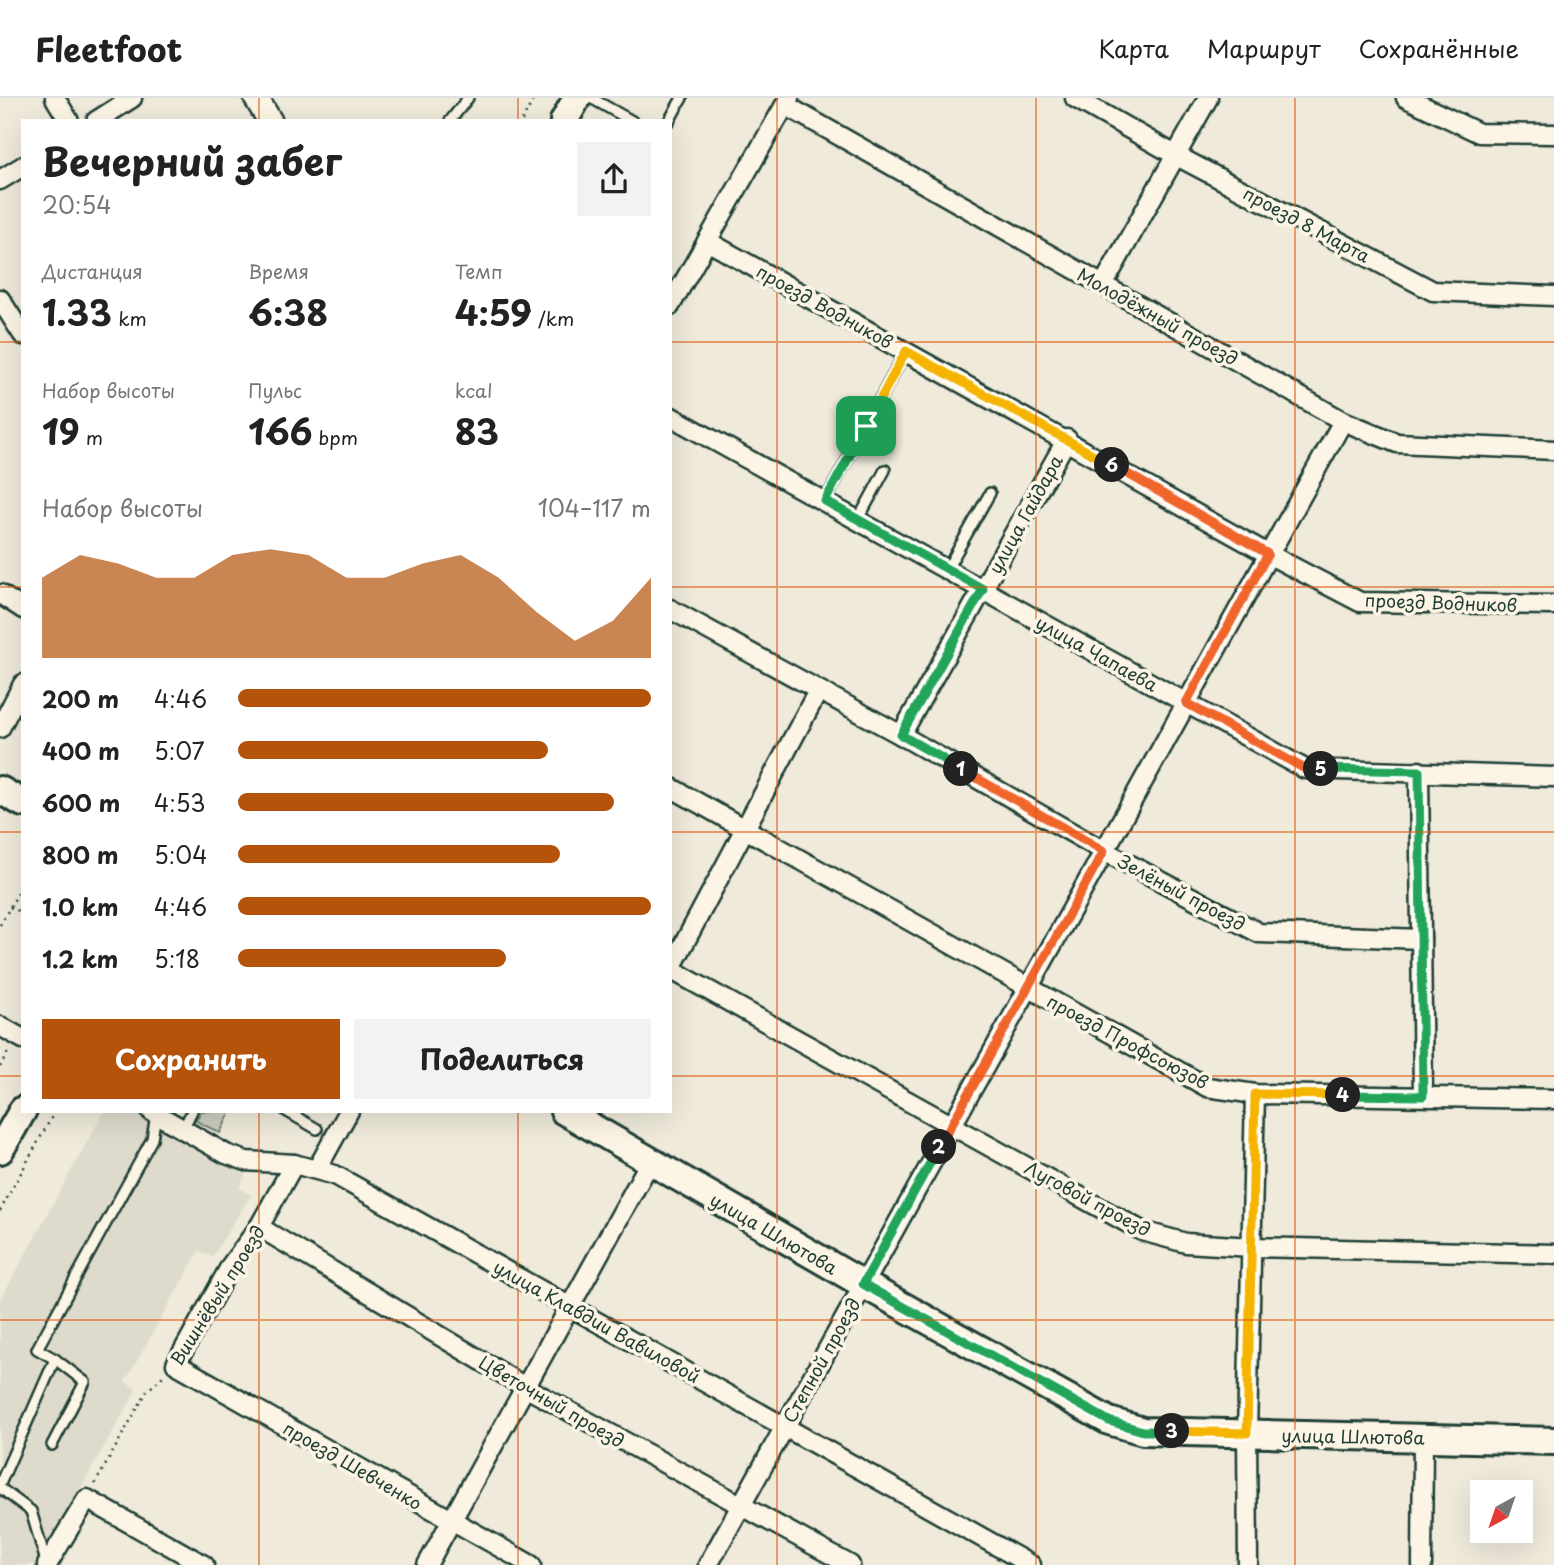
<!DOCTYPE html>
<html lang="ru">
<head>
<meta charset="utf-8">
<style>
  :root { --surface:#fff; --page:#f2f2f2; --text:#222; --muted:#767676; --line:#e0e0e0; --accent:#b45309 }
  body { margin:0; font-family:"Playpen Sans",sans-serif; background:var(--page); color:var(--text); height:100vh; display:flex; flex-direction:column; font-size:26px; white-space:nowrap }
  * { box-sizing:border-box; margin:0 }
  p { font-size:23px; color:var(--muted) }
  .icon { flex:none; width:38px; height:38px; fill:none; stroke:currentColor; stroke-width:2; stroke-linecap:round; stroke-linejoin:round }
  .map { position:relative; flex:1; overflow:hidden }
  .panel { position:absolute; left:21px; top:21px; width:651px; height:994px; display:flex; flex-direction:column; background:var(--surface); border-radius:0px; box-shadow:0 7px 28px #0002 }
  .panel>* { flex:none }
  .needle { width:46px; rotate:220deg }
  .fabs { position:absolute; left:1470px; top:1382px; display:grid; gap:14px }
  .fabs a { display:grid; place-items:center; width:63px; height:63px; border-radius:0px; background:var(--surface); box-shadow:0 7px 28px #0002; font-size:35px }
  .pin { position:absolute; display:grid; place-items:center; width:60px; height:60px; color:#fff; margin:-30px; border-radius:14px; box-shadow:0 4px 10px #0006 }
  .km { position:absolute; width:35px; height:35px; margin:-18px; border-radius:50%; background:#222; color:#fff; font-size:19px; line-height:35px; text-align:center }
  .round { display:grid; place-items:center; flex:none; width:74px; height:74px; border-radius:0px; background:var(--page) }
  .headline { display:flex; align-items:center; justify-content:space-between; height:119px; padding:0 21px }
  h1 { font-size:38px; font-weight:700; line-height:52px }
  .metrics { display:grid; grid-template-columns:repeat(3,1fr); gap:10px; height:119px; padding:7px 21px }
  .metrics div { display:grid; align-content:center }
  .metrics b { font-size:35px; font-weight:700 }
  .metrics small { font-size:19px; font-weight:400 }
  .metrics p { font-size:19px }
  .chart { height:196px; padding:14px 21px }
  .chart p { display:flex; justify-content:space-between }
  .chart svg { width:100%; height:126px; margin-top:7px; fill:var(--accent); opacity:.7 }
  .primary-button { display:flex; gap:14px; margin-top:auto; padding:14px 21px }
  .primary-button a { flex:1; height:80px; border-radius:0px; background:var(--accent); color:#fff; font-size:28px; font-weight:700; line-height:80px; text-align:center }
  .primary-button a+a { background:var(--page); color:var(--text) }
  ul { padding:0 21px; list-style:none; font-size:23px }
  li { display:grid; grid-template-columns:112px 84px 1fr; align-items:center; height:52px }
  li i { height:18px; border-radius:9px; background:var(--accent) }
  header { display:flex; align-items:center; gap:42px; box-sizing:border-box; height:98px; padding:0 35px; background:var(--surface); border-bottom:2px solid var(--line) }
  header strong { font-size:33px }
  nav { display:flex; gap:38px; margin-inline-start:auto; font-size:24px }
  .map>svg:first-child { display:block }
  .built { fill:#dedbcc }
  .green { fill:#cccdbf; stroke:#76857a; stroke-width:2 }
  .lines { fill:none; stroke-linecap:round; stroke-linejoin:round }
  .service-casing { stroke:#1f3d34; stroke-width:14 }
  .minor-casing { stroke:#1f3d34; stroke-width:23 }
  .tertiary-casing { stroke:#1f3d34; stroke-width:28 }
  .secondary-casing { stroke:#1f3d34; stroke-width:32 }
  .path { stroke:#1f3d34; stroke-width:2.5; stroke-dasharray:2 5; stroke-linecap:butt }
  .service { stroke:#fcf5e5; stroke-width:9 }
  .minor { stroke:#fcf5e5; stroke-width:18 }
  .tertiary { stroke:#fcf5e5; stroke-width:23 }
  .secondary { stroke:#fcf5e5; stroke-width:26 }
  .split-1-casing { stroke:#fff; stroke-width:14 }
  .split-2-casing { stroke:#fff; stroke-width:14 }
  .split-3-casing { stroke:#fff; stroke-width:14 }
  .split-4-casing { stroke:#fff; stroke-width:14 }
  .split-5-casing { stroke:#fff; stroke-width:14 }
  .split-6-casing { stroke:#fff; stroke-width:14 }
  .split-7-casing { stroke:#fff; stroke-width:14 }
  .split-1 { stroke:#22a559; stroke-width:9 }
  .split-2 { stroke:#f0652b; stroke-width:9 }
  .split-3 { stroke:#22a559; stroke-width:9 }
  .split-4 { stroke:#f5b400; stroke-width:9 }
  .split-5 { stroke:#22a559; stroke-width:9 }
  .split-6 { stroke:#f0652b; stroke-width:9 }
  .split-7 { stroke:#f5b400; stroke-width:9 }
  .grid { fill:none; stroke:#de580e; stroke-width:2; stroke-opacity:0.55 }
  .labels { text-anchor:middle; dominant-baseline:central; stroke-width:7; stroke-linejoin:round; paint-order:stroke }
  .street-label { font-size:18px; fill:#1f3d34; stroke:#fcf5e5 }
</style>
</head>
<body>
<header>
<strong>Fleetfoot</strong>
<nav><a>Карта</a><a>Маршрут</a><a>Сохранённые</a></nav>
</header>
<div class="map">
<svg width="1554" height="1467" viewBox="0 0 1554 1467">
  <rect width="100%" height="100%" fill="#efeada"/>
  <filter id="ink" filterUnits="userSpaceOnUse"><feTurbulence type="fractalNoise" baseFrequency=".0143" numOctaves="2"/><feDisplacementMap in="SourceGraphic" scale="14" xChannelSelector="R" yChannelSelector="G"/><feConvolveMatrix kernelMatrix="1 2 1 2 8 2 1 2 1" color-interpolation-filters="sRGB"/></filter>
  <g filter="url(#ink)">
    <polygon class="built" points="104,1013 139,1013 247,1074 239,1090 251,1097 212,1159 199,1153 125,1284 137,1291 37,1467 0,1467 0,1203"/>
    <polygon class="green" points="201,1013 231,1013 220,1035 196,1023"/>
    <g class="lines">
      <g class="service-casing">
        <g id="service">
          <polyline points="591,0 632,23"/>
          <polyline points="450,23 468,0"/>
          <polyline points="669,23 682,0"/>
          <polyline points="825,403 906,253"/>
          <polyline points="858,422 885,372"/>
          <polyline points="947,471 990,395"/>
          <polyline points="286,1013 317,1031"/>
          <polyline points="183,1031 192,1013"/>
          <polyline points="52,1347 85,1284 55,1261"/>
          <polyline points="0,1386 55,1261 37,1251 152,1041 156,1016"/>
          <polyline points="0,1390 31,1413 47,1467"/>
        </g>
      </g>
      <g class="minor-casing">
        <g id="minor">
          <polyline points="55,0 69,23"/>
          <polyline points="1075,0 1177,58 1433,193 1554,198"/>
          <polyline points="1406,0 1479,35 1554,36"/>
          <polyline points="785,7 1343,323 1397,345 1554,352"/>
          <polyline points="96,23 132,0"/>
          <polyline points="0,82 23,68"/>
          <polyline points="707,143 1268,456 1360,504 1554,507"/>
          <polyline points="1103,187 1208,0"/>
          <polyline points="0,201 23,237"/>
          <polyline points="670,208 789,0"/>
          <polyline points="670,318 1305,671 1554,679"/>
          <polyline points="0,496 23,511"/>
          <polyline points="670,511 901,637 1104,753 1259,835 1421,841"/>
          <polyline points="0,630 23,586"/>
          <polyline points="901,637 1067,341"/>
          <polyline points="1419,673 1423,998"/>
          <polyline points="670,689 1207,989 1255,996 1554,1001"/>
          <polyline points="670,871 1142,1133 1186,1145 1252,1149 1554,1156"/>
          <polyline points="670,872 818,593"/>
          <polyline points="0,928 23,941"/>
          <polyline points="151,1013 226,1056 246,1063 294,1066 335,1077 1031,1467"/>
          <polyline points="294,1066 259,1129 231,1167 176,1266 531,1467"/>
          <polyline points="317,1071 349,1013"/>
          <polyline points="259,1129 525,1289 850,1467"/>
          <polyline points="47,1467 87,1401 204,1467"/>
          <polyline points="427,1467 651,1062"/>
          <polyline points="708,1467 1343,323"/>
          <polyline points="1248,1467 1247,1335 1255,996"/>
          <polyline points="1422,1467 1423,1340"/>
        </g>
      </g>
      <g class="tertiary-casing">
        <polyline id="tertiary" points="256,0 270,23"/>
      </g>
      <g class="secondary-casing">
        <g id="secondary">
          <polyline points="564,23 577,0"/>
          <polyline points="0,692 23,705"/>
          <polyline points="564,1013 863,1186 1109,1323 1143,1333 1554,1343"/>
          <polyline points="0,1052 23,1012"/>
        </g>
      </g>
      <g class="path">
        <polyline points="522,23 534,0"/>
        <polyline points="10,809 23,815"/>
        <polyline points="0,827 23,786"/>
        <polyline points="0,969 9,952"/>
        <polyline points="0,1113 55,1013"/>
        <polyline points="95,1386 147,1293 164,1277"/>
      </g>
      <use href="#service" class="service"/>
      <use href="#minor" class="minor"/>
      <use href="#tertiary" class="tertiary"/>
      <use href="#secondary" class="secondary"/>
    </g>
  </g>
  <g class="lines" filter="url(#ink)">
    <g class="split-1-casing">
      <polyline id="split-1" points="866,328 825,403 983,491 901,637 961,671"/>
    </g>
    <g class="split-2-casing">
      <polyline id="split-2" points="939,1049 1104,753 961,671"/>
    </g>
    <g class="split-3-casing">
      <polyline id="split-3" points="939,1049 863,1186 1109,1323 1143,1333 1172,1333"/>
    </g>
    <g class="split-4-casing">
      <polyline id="split-4" points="1172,1333 1247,1335 1255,996 1343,997"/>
    </g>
    <g class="split-5-casing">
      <polyline id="split-5" points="1321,671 1419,673 1423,998 1343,997"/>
    </g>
    <g class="split-6-casing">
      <polyline id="split-6" points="1112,367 1268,456 1186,605 1305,671 1321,671"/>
    </g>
    <g class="split-7-casing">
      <polyline id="split-7" points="866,328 906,253 1112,367"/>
    </g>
    <use href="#split-1" class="split-1"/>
    <use href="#split-2" class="split-2"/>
    <use href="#split-3" class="split-3"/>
    <use href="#split-4" class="split-4"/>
    <use href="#split-5" class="split-5"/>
    <use href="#split-6" class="split-6"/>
    <use href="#split-7" class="split-7"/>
  </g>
  <path class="grid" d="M259 0V23M518 0V23M777 0V1467M1036 0V1467M1295 0V1467M0 244H23M670 244H1554M0 489H23M670 489H1554M0 734H23M670 734H1554M0 978H23M670 978H1554M259 1013V1467M518 1013V1467M0 1222H1554"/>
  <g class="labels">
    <g class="street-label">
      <text transform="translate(1307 126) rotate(28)">проезд 8 Марта</text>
      <text transform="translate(825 208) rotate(29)">проезд Водников</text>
      <text transform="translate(1158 218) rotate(29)">Молодёжный проезд</text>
      <text transform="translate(1025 416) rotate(-61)">улица Гайдара</text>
      <text transform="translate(1441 504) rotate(2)">проезд Водников</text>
      <text transform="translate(1097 555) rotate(29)">улица Чапаева</text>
      <text transform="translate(1182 794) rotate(28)">Зелёный проезд</text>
      <text transform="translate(1128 943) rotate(28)">проезд Профсоюзов</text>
      <text transform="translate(1088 1100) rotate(28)">Луговой проезд</text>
      <text transform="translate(774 1135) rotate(30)">улица Шлютова</text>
      <text transform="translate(217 1197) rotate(-58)">Вишнёвый проезд</text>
      <text transform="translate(597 1223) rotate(29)">улица Клавдии Вавиловой</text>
      <text transform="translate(821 1262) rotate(-61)">Степной проезд</text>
      <text transform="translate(552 1303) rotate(30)">Цветочный проезд</text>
      <text transform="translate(1353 1338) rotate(1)">улица Шлютова</text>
      <text transform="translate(353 1367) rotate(30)">проезд Шевченко</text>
    </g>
  </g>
</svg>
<div class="fabs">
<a><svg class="needle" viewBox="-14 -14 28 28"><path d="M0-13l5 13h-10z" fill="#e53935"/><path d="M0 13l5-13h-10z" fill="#767676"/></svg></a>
</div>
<div class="pin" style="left:866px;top:328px;background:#1e9e55"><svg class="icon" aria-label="arrive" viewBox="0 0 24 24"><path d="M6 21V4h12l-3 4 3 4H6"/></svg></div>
<b class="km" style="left:961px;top:671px">1</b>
<b class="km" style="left:939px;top:1049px">2</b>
<b class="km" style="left:1172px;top:1333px">3</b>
<b class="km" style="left:1343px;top:997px">4</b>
<b class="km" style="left:1321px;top:671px">5</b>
<b class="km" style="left:1112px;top:367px">6</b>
<section class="panel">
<div class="headline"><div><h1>Вечерний забег</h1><p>20:54</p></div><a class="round"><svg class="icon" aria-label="share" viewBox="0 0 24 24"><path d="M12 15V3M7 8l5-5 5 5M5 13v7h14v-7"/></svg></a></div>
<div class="metrics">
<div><p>Дистанция</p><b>1.33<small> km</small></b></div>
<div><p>Время</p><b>6:38</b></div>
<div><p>Темп</p><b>4:59<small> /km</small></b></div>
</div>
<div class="metrics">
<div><p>Набор высоты</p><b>19<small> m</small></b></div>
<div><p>Пульс</p><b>166<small> bpm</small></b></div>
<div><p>kcal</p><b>83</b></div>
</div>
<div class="chart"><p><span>Набор высоты</span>104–117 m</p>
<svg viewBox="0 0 160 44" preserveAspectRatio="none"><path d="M0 44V16L10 8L20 11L30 16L40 16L50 8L60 6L70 8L80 16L90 16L100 11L110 8L120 16L130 28L140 38L150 31L160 16V44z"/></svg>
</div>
<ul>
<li><b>200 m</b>4:46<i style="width:100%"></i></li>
<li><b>400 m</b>5:07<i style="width:75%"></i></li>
<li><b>600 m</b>4:53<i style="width:91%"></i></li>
<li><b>800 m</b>5:04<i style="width:78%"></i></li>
<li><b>1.0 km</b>4:46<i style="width:100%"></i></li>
<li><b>1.2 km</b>5:18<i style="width:65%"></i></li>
</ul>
<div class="primary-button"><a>Сохранить</a><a>Поделиться</a></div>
</section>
</div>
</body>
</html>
